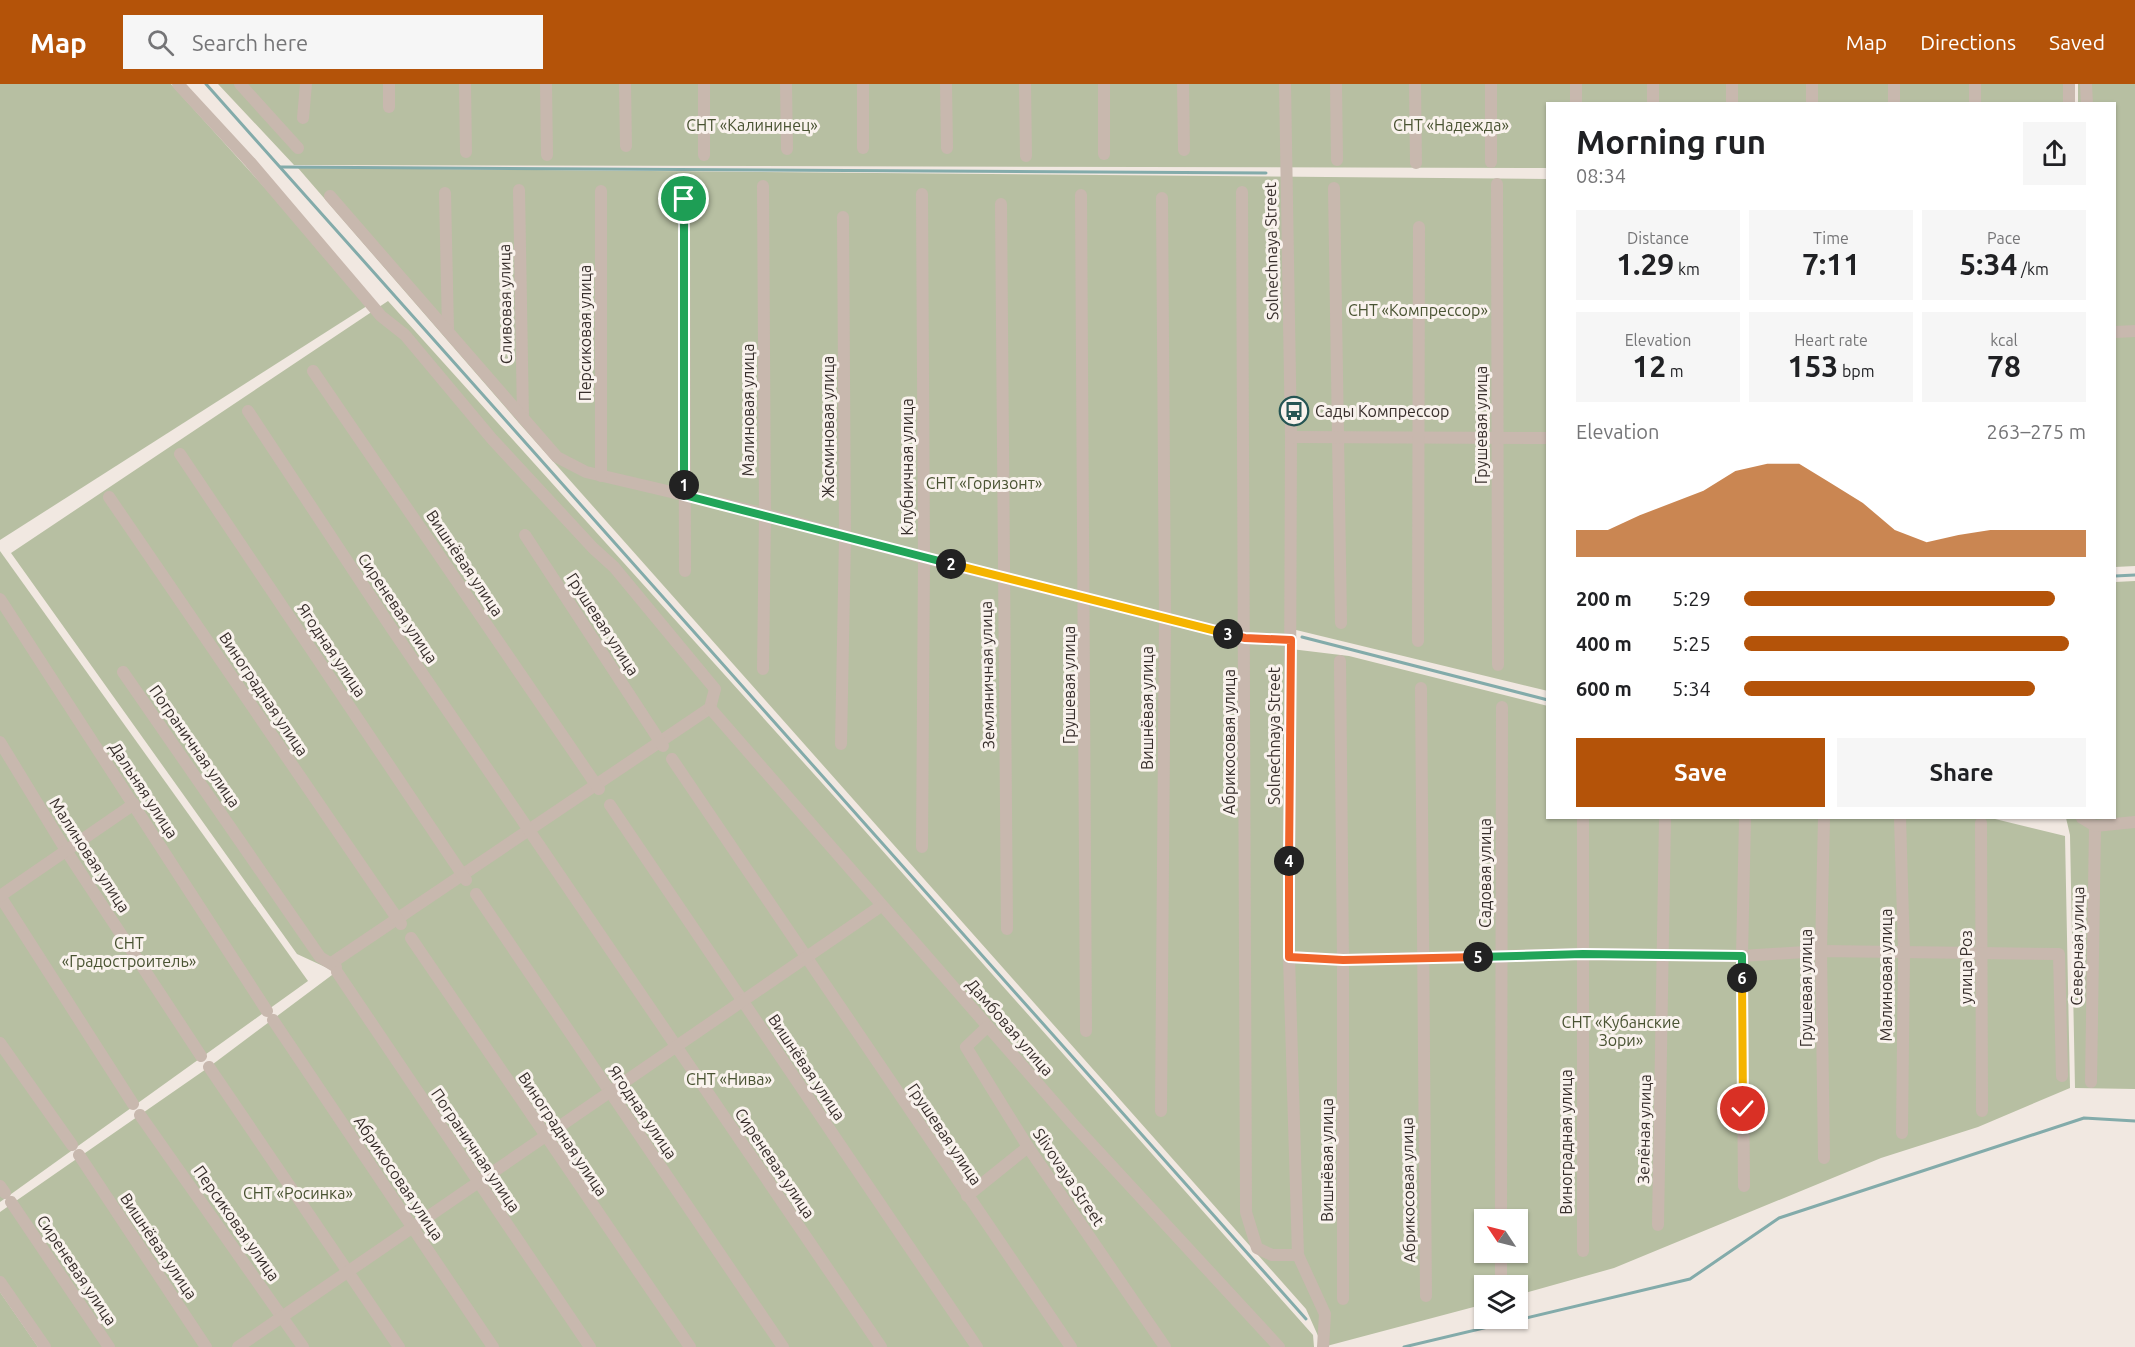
<!DOCTYPE html>
<html lang="en">
<head>
<meta charset="utf-8">
<style>
  :root { --surface:#fff; --page:#f6f6f6; --text:#202124; --muted:#757577; --accent:#b45309 }
  body { margin:0; font-family:Ubuntu,sans-serif; background:var(--page); color:var(--text); height:100vh; display:flex; flex-direction:column; font-size:22px; white-space:nowrap }
  * { box-sizing:border-box; margin:0 }
  p { font-size:20px; color:var(--muted) }
  .icon { flex:none; width:33px; height:33px; fill:none; stroke:currentColor; stroke-width:2; stroke-linecap:round; stroke-linejoin:round }
  .map { position:relative; flex:1; overflow:hidden }
  .panel { position:absolute; left:1546px; top:18px; width:570px; height:717px; display:flex; flex-direction:column; background:var(--surface); border-radius:0px; box-shadow:0 2px 4px #0004 }
  .panel>* { flex:none }
  .needle { width:39px; rotate:305deg }
  .buttons { position:absolute; left:1474px; top:1125px; display:grid; gap:12px }
  .buttons a { display:grid; place-items:center; width:54px; height:54px; border-radius:0px; background:var(--surface); box-shadow:0 2px 4px #0004; font-size:30px }
  .pin { position:absolute; display:grid; place-items:center; width:51px; height:51px; color:#fff; margin:-26px; border:3px solid #fff; border-radius:50%; box-shadow:0 2px 6px #0007 }
  .km { position:absolute; width:30px; height:30px; margin:-15px; border-radius:50%; background:#222; color:#fff; font-size:16px; line-height:30px; text-align:center }
  .round { display:grid; place-items:center; flex:none; width:63px; height:63px; border-radius:0px; background:var(--page) }
  .headline { display:flex; align-items:center; justify-content:space-between; height:102px; padding:0 30px }
  h1 { font-size:33px; font-weight:700; line-height:45px }
  .figures { display:grid; grid-template-columns:repeat(3,1fr); gap:9px; height:102px; padding:6px 30px }
  .figures div { display:grid; align-content:center; border-radius:0px; background:var(--page); text-align:center }
  .figures b { font-size:30px; font-weight:700 }
  .figures small { font-size:16px; font-weight:400 }
  .figures p { font-size:16px }
  .chart { height:168px; padding:12px 30px }
  .chart p { display:flex; justify-content:space-between }
  .chart svg { width:100%; height:108px; margin-top:6px; fill:var(--accent); opacity:.7 }
  .primary-button { display:flex; gap:12px; margin-top:auto; padding:12px 30px }
  .primary-button a { flex:1; height:69px; border-radius:0px; background:var(--accent); color:#fff; font-size:24px; font-weight:700; line-height:69px; text-align:center }
  .primary-button a+a { background:var(--page); color:var(--text) }
  ul { padding:0 30px; list-style:none; font-size:20px }
  li { display:grid; grid-template-columns:96px 72px 1fr; align-items:center; height:45px }
  li i { height:15px; border-radius:8px; background:var(--accent) }
  header { display:flex; align-items:center; gap:36px; box-sizing:border-box; height:84px; padding:0 30px; background:var(--accent); color:#fff }
  header strong { font-size:28px }
  nav { display:flex; gap:33px; margin-inline-start:auto; font-size:21px }
  .search { width:420px; height:54px; background:var(--page); display:flex; align-items:center; gap:15px; box-sizing:border-box; padding:0 21px; border-radius:0px; color:var(--muted); font-size:22px }
  .map>svg:first-child { display:block }
  .green { fill:#b7bfa2; fill-rule:evenodd }
  .lines { fill:none; stroke-linecap:round; stroke-linejoin:round }
  .stream { stroke:#83abaa; stroke-width:3 }
  .minor { stroke:#c8b8ae; stroke-width:12 }
  .split-1-casing { stroke:#fff; stroke-width:12 }
  .split-2-casing { stroke:#fff; stroke-width:12 }
  .split-3-casing { stroke:#fff; stroke-width:12 }
  .split-4-casing { stroke:#fff; stroke-width:12 }
  .split-5-casing { stroke:#fff; stroke-width:12 }
  .split-6-casing { stroke:#fff; stroke-width:12 }
  .split-7-casing { stroke:#fff; stroke-width:12 }
  .split-1 { stroke:#22a559; stroke-width:8 }
  .split-2 { stroke:#22a559; stroke-width:8 }
  .split-3 { stroke:#f5b400; stroke-width:8 }
  .split-4 { stroke:#f0652b; stroke-width:8 }
  .split-5 { stroke:#f0652b; stroke-width:8 }
  .split-6 { stroke:#22a559; stroke-width:8 }
  .split-7 { stroke:#f5b400; stroke-width:8 }
  .labels { text-anchor:middle; dominant-baseline:central; stroke-width:6; stroke-linejoin:round; paint-order:stroke }
  .park-label { font-size:16px; fill:#495332; stroke:#f9f2ed }
  .street-label { font-size:16px; fill:#372e2b; stroke:#f9f2ed }
  .poi-label { font-size:16px; fill:#372e2b; stroke:#f9f2ed; text-anchor:start }
</style>
</head>
<body>
<header>
<strong>Map</strong>
<div class="search"><svg class="icon" aria-label="search" viewBox="0 0 24 24"><circle cx="10" cy="10" r="6"/><path d="M15 15l6 6"/></svg>Search here</div>
<nav><a>Map</a><a>Directions</a><a>Saved</a></nav>
</header>
<div class="map">
<svg width="2135" height="1263" viewBox="0 0 2135 1263">
  <rect width="100%" height="100%" fill="#f1e8e1"/>
  <g class="green">
    <polygon points="0,0 171,0 370,220 0,456"/>
    <polygon points="218,0 2072,0 2072,19 1548,20 1548,84 294,81"/>
    <polygon points="2078,0 2135,0 2135,482 2115,483 2115,20 2078,19"/>
    <path d="M298 84 1548 95V607L1292 545 1291 565 1349 572 1548 622V734H1991L2065 752 2070 1004 1978 1043 1881 1074 1614 1184 1518 1211V1202H1485V1220L1323 1263 1306 1225 519 339ZM1485 1136H1518V1168H1485Z"/>
    <polygon points="388,217 849,729 1313,1251 1314,1263 45,1263 0,1198 0,1128 209,983 336,888 297,870 11,469"/>
    <polygon points="0,467 308,897 0,1118"/>
    <polygon points="2135,497 2135,1005 2075,1004 2070,751 2066,734 2115,734 2115,498"/>
    <polygon points="0,1208 38,1263 0,1263"/>
  </g>
  <g class="lines">
    <g class="stream">
      <polyline points="206,0 1306,1235"/>
      <polyline points="281,83 1266,89"/>
      <polyline points="2115,492 2135,491"/>
      <polyline points="1302,553 1548,616"/>
      <polyline points="1404,1263 1690,1195 1779,1134 2084,1034 2135,1037"/>
    </g>
    <g class="minor">
      <polyline points="178,0 250,78 381,232 405,251 492,355 593,464 614,483 715,605 710,624 333,878"/>
      <polyline points="240,0 298,64"/>
      <polyline points="389,0 389,23"/>
      <polyline points="465,0 466,68"/>
      <polyline points="546,0 547,71"/>
      <polyline points="625,0 626,62"/>
      <polyline points="704,0 704,71"/>
      <polyline points="786,0 787,65"/>
      <polyline points="863,0 863,64"/>
      <polyline points="946,0 947,64"/>
      <polyline points="1025,0 1026,72"/>
      <polyline points="1104,0 1104,70"/>
      <polyline points="1183,0 1184,66"/>
      <polyline points="1285,0 1291,353 1289,873 1298,1171 1325,1230 1323,1263"/>
      <polyline points="1336,0 1337,76"/>
      <polyline points="1415,0 1416,79"/>
      <polyline points="1576,0 1576,20"/>
      <polyline points="1653,0 1653,20"/>
      <polyline points="1894,0 1894,20"/>
      <polyline points="1975,0 1975,20"/>
      <polyline points="2069,0 2069,20"/>
      <polyline points="2086,0 2087,20"/>
      <polyline points="1732,20 1732,0"/>
      <polyline points="1812,20 1812,0"/>
      <polyline points="303,34 306,0"/>
      <polyline points="1491,78 1491,0"/>
      <polyline points="1497,100 1498,581"/>
      <polyline points="763,102 765,430 763,585"/>
      <polyline points="1334,104 1341,539"/>
      <polyline points="519,106 523,334"/>
      <polyline points="1242,108 1246,1128 1257,1164 1272,1171 1298,1171"/>
      <polyline points="445,109 448,247"/>
      <polyline points="1081,111 1086,947"/>
      <polyline points="330,112 557,373 586,388 765,430 924,474 1245,554 1291,556"/>
      <polyline points="684,115 685,487"/>
      <polyline points="1001,120 1007,845"/>
      <polyline points="2115,248 2135,247"/>
      <polyline points="313,287 599,705"/>
      <polyline points="248,327 392,545 881,1263"/>
      <polyline points="1291,353 1548,354"/>
      <polyline points="180,370 466,796"/>
      <polyline points="601,392 601,107"/>
      <polyline points="109,413 401,840"/>
      <polyline points="525,451 663,662"/>
      <polyline points="0,515 267,927"/>
      <polyline points="1418,557 1419,143"/>
      <polyline points="1340,577 1343,876 1343,1215"/>
      <polyline points="123,588 320,873 336,883"/>
      <polyline points="1421,604 1426,1212"/>
      <polyline points="710,624 1073,1040 1279,1263"/>
      <polyline points="0,658 67,768 201,972"/>
      <polyline points="841,660 845,453 843,133"/>
      <polyline points="672,675 1071,1263"/>
      <polyline points="610,721 977,1263"/>
      <polyline points="1900,734 1904,867 1902,1049"/>
      <polyline points="2082,734 2095,742 2091,998"/>
      <polyline points="1981,739 1982,1027"/>
      <polyline points="2095,742 2135,738"/>
      <polyline points="922,763 924,474 922,110"/>
      <polyline points="476,810 783,1263"/>
      <polyline points="0,812 133,1020"/>
      <polyline points="0,812 134,720"/>
      <polyline points="411,854 690,1263"/>
      <polyline points="1289,873 1343,876 1583,870 1742,872 1821,867 2059,870 2062,992"/>
      <polyline points="337,888 590,1263"/>
      <polyline points="273,936 493,1263"/>
      <polyline points="987,943 966,963 1028,1063 1165,1263"/>
      <polyline points="0,959 72,1061"/>
      <polyline points="209,983 399,1263"/>
      <polyline points="1161,1027 1165,532 1162,114"/>
      <polyline points="140,1031 303,1263"/>
      <polyline points="79,1071 206,1263"/>
      <polyline points="1824,1074 1821,867 1824,734"/>
      <polyline points="0,1102 5,1109"/>
      <polyline points="1744,1102 1742,872 1745,734"/>
      <polyline points="967,1112 1028,1063"/>
      <polyline points="11,1118 109,1263"/>
      <polyline points="1501,1136 1502,623"/>
      <polyline points="1658,1141 1665,734"/>
      <polyline points="1583,1167 1583,734"/>
      <polyline points="1501,1168 1501,1190"/>
      <polyline points="0,1198 45,1263"/>
      <polyline points="238,1263 881,822"/>
    </g>
  </g>
  <g class="lines">
    <g class="split-1-casing">
      <polyline id="split-1" points="684,401 684,115"/>
    </g>
    <g class="split-2-casing">
      <polyline id="split-2" points="684,401 684,411 951,480"/>
    </g>
    <g class="split-3-casing">
      <polyline id="split-3" points="951,480 1228,550"/>
    </g>
    <g class="split-4-casing">
      <polyline id="split-4" points="1228,550 1245,554 1291,556 1289,777"/>
    </g>
    <g class="split-5-casing">
      <polyline id="split-5" points="1289,777 1289,873 1343,876 1478,873"/>
    </g>
    <g class="split-6-casing">
      <polyline id="split-6" points="1478,873 1583,870 1742,872 1742,894"/>
    </g>
    <g class="split-7-casing">
      <polyline id="split-7" points="1742,894 1743,1025"/>
    </g>
    <use href="#split-1" class="split-1"/>
    <use href="#split-2" class="split-2"/>
    <use href="#split-3" class="split-3"/>
    <use href="#split-4" class="split-4"/>
    <use href="#split-5" class="split-5"/>
    <use href="#split-6" class="split-6"/>
    <use href="#split-7" class="split-7"/>
  </g>
  <defs>
    <g id="bus-ring" transform="scale(1.5)"><circle r="9.5" fill="#f9f2ed" stroke="#255554" stroke-width="1.5"/><path d="M-5-6H5V4H4V6H2V4H-2V6H-4V4H-5ZM-3.5-4V0h7V-4ZM-3.5 1.2v1.5H-2V1.2ZM2 1.2v1.5H3.5V1.2Z" fill="#255554"/></g>
  </defs>
  <g fill-rule="evenodd">
    <use href="#bus-ring" x="1294" y="327"/>
  </g>
  <g class="labels">
    <g class="park-label">
      <text x="752" y="41">СНТ «Калининец»</text>
      <text x="1451" y="41">СНТ «Надежда»</text>
      <text x="1418" y="226">СНТ «Компрессор»</text>
      <text x="984" y="399">СНТ «Горизонт»</text>
      <text x="129" y="859">СНТ<tspan x="129" dy="18">«Градостроитель»</tspan></text>
      <text x="1621" y="938">СНТ «Кубанские<tspan x="1621" dy="18">Зори»</tspan></text>
      <text x="729" y="995">СНТ «Нива»</text>
      <text x="298" y="1109">СНТ «Росинка»</text>
    </g>
    <g class="street-label">
      <text transform="translate(1271 167) rotate(-91)">Solnechnaya Street</text>
      <text transform="translate(505 220) rotate(-91)">Сливовая улица</text>
      <text transform="translate(585 249) rotate(-90)">Персиковая улица</text>
      <text transform="translate(748 326) rotate(-90)">Малиновая улица</text>
      <text transform="translate(1481 341) rotate(-90)">Грушевая улица</text>
      <text transform="translate(828 343) rotate(-90)">Жасминовая улица</text>
      <text transform="translate(907 383) rotate(-90)">Клубничная улица</text>
      <text transform="translate(465 479) rotate(56)">Вишнёвая улица</text>
      <text transform="translate(398 524) rotate(56)">Сиреневая улица</text>
      <text transform="translate(603 540) rotate(57)">Грушевая улица</text>
      <text transform="translate(332 566) rotate(56)">Ягодная улица</text>
      <text transform="translate(987 591) rotate(-91)">Земляничная улица</text>
      <text transform="translate(1069 601) rotate(-90)">Грушевая улица</text>
      <text transform="translate(264 610) rotate(56)">Виноградная улица</text>
      <text transform="translate(1147 624) rotate(-90)">Вишнёвая улица</text>
      <text transform="translate(1274 652) rotate(-90)">Solnechnaya Street</text>
      <text transform="translate(1229 658) rotate(-90)">Абрикосовая улица</text>
      <text transform="translate(195 662) rotate(55)">Пограничная улица</text>
      <text transform="translate(144 706) rotate(57)">Дальняя улица</text>
      <text transform="translate(90 771) rotate(57)">Малиновая улица</text>
      <text transform="translate(1485 789) rotate(-90)">Садовая улица</text>
      <text transform="translate(2077 862) rotate(-89)">Северная улица</text>
      <text transform="translate(1966 883) rotate(-90)">улица Роз</text>
      <text transform="translate(1886 891) rotate(-90)">Малиновая улица</text>
      <text transform="translate(1806 904) rotate(-90)">Грушевая улица</text>
      <text transform="translate(1010 943) rotate(49)">Дамбовая улица</text>
      <text transform="translate(807 983) rotate(56)">Вишнёвая улица</text>
      <text transform="translate(643 1028) rotate(56)">Ягодная улица</text>
      <text transform="translate(1644 1045) rotate(-89)">Зелёная улица</text>
      <text transform="translate(563 1050) rotate(56)">Виноградная улица</text>
      <text transform="translate(945 1050) rotate(56)">Грушевая улица</text>
      <text transform="translate(1566 1058) rotate(-90)">Виноградная улица</text>
      <text transform="translate(476 1066) rotate(56)">Пограничная улица</text>
      <text transform="translate(1327 1076) rotate(-90)">Вишнёвая улица</text>
      <text transform="translate(775 1079) rotate(56)">Сиреневая улица</text>
      <text transform="translate(1069 1093) rotate(56)">Slivovaya Street</text>
      <text transform="translate(399 1094) rotate(56)">Абрикосовая улица</text>
      <text transform="translate(1408 1106) rotate(-91)">Абрикосовая улица</text>
      <text transform="translate(237 1139) rotate(55)">Персиковая улица</text>
      <text transform="translate(159 1162) rotate(56)">Вишнёвая улица</text>
      <text transform="translate(77 1186) rotate(56)">Сиреневая улица</text>
    </g>
    <g class="poi-label">
      <text x="1315" y="327">Сады Компрессор</text>
    </g>
  </g>
</svg>
<div class="buttons">
<a><svg class="needle" viewBox="-14 -14 28 28"><path d="M0-13l5 13h-10z" fill="#e53935"/><path d="M0 13l5-13h-10z" fill="#757577"/></svg></a>
<a><svg class="icon" aria-label="layers" viewBox="0 0 24 24"><path d="M12 4l9 5-9 5-9-5zM3 14l9 5 9-5"/></svg></a>
</div>
<div class="pin" style="left:684px;top:115px;background:#1e9e55"><svg class="icon" aria-label="arrive" viewBox="0 0 24 24"><path d="M6 21V4h12l-3 4 3 4H6"/></svg></div>
<div class="pin" style="left:1743px;top:1025px;background:#d93025"><svg class="icon" aria-label="check" viewBox="0 0 24 24"><path d="M5 12l5 5 9-10"/></svg></div>
<b class="km" style="left:684px;top:401px">1</b>
<b class="km" style="left:951px;top:480px">2</b>
<b class="km" style="left:1228px;top:550px">3</b>
<b class="km" style="left:1289px;top:777px">4</b>
<b class="km" style="left:1478px;top:873px">5</b>
<b class="km" style="left:1742px;top:894px">6</b>
<section class="panel">
<div class="headline"><div><h1>Morning run</h1><p>08:34</p></div><a class="round"><svg class="icon" aria-label="share" viewBox="0 0 24 24"><path d="M12 15V3M7 8l5-5 5 5M5 13v7h14v-7"/></svg></a></div>
<div class="figures">
<div><p>Distance</p><b>1.29<small> km</small></b></div>
<div><p>Time</p><b>7:11</b></div>
<div><p>Pace</p><b>5:34<small> /km</small></b></div>
</div>
<div class="figures">
<div><p>Elevation</p><b>12<small> m</small></b></div>
<div><p>Heart rate</p><b>153<small> bpm</small></b></div>
<div><p>kcal</p><b>78</b></div>
</div>
<div class="chart"><p><span>Elevation</span>263–275 m</p>
<svg viewBox="0 0 160 44" preserveAspectRatio="none"><path d="M0 44V33L10 33L20 27L30 22L40 17L50 9L60 6L70 6L80 14L90 22L100 33L110 38L120 35L130 33L140 33L150 33L160 33V44z"/></svg>
</div>
<ul>
<li><b>200 m</b>5:29<i style="width:91%"></i></li>
<li><b>400 m</b>5:25<i style="width:95%"></i></li>
<li><b>600 m</b>5:34<i style="width:85%"></i></li>
</ul>
<div class="primary-button"><a>Save</a><a>Share</a></div>
</section>
</div>
</body>
</html>
